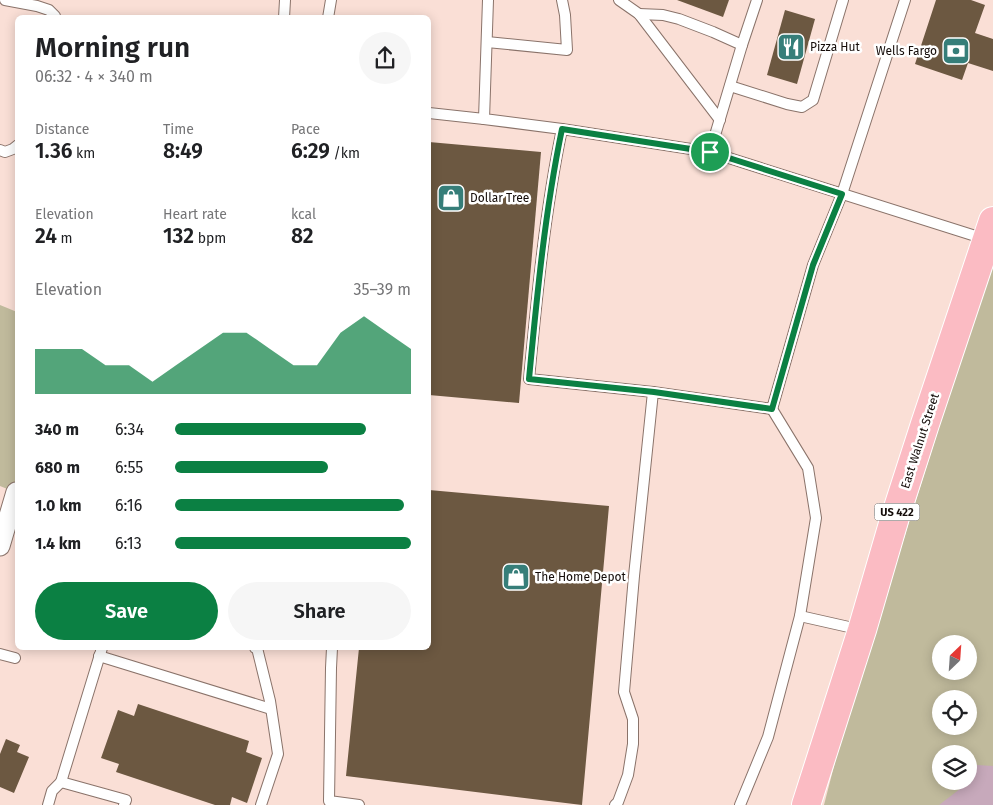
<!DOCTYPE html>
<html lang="en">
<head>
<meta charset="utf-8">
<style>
  :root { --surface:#fff; --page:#f6f6f6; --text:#202124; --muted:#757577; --accent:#0b8043 }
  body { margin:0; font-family:"Fira Sans",sans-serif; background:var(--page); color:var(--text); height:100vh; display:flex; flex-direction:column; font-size:19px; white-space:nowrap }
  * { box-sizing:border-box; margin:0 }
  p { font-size:16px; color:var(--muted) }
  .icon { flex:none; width:28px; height:28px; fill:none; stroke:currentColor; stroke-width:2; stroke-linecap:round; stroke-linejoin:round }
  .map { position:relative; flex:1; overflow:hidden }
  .drawer { position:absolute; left:15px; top:15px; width:416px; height:635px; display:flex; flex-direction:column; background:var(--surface); border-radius:8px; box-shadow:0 2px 12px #0003 }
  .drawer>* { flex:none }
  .needle { width:32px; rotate:25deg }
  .buttons { position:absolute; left:932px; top:635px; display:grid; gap:10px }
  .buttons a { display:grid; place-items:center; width:45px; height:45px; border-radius:50%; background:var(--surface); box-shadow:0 2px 12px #0003; font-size:25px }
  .pin { position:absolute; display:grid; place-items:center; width:42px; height:42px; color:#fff; margin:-21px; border:2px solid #fff; border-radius:50%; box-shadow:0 1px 5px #0007 }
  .round { display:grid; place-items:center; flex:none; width:52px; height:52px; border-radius:26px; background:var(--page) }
  .summary { display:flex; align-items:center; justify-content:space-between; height:85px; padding:0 20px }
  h1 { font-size:28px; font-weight:600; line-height:38px }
  .stats { display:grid; grid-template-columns:repeat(3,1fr); gap:8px; height:85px; padding:5px 20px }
  .stats div { display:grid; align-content:center }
  .stats b { font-size:21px; font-weight:600 }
  .stats small { font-size:14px; font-weight:400 }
  .stats p { font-size:14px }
  .chart { height:140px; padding:10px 20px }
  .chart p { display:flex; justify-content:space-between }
  .chart svg { width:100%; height:90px; margin-top:5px; fill:var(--accent); opacity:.7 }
  .action { display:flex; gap:10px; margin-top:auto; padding:10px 20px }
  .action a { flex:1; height:58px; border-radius:30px; background:var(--accent); color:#fff; font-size:20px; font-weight:600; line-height:58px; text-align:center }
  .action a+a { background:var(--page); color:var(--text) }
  ul { padding:0 20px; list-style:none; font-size:16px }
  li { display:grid; grid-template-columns:80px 60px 1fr; align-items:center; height:38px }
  li i { height:12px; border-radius:6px; background:var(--accent) }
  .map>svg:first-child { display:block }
  .green { fill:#c0ba9c; fill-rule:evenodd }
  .water { fill:#c7a9bb }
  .building { fill:#6c5841 }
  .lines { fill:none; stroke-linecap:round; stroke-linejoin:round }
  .lane-casing { stroke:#8a736a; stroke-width:12 }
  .street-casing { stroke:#8a736a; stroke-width:21 }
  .highway-casing { stroke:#fff; stroke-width:30 }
  .lane { stroke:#fff; stroke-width:10 }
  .street { stroke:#fff; stroke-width:19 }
  .highway { stroke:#fbbbc3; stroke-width:28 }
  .route-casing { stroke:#fff; stroke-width:10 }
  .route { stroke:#0b8043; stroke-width:6 }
  .labels { text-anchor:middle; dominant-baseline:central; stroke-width:5; stroke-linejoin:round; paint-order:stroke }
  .shield { fill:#fff; stroke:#5b5654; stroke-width:1 }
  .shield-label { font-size:11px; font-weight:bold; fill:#150d0a }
  .poi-label { font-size:12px; fill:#150d0a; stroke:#fff; text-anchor:start }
  .street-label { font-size:12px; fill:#150d0a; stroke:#fff }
</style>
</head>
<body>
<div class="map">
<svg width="993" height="805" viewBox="0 0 993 805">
  <rect width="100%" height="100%" fill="#fadfd6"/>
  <g class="green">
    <path d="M993 256V805H824L842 735ZM941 644H969V671H941ZM941 699H969V726H941ZM941 754H969V781H941Z"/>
    <polygon points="0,305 17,312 17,493 0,486"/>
  </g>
  <polygon class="water" points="977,765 993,766 993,805 939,805 973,779"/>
  <g class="building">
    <polygon points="677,0 729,0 723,17"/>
    <polygon points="936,0 971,0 985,5 975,33 993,39 993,71 968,63 962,80 915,64"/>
    <polygon points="785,10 815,19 797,84 767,75"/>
    <polygon points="429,142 541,152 519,403 429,395"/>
    <polygon points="429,490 609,506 582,805 346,776 359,648 429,648"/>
    <polygon points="138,704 249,741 246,752 262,758 247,803 232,797 230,805 215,805 116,772 119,764 101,758 118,710 134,716"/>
    <polygon points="6,739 20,745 17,752 29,757 14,793 0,787 0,754"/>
  </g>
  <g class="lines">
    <g class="lane-casing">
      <g id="lane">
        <polyline points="5,0 37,6 49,10 55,16 55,18"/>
        <polyline points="488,0 484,119 562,129 710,152 985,239"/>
        <polyline points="619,0 639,14 720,120"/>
        <polyline points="639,14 663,15 679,19 713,32 742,45"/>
        <polyline points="284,18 285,0"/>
        <polyline points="328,18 331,0"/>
        <polyline points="487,42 567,50 565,15 562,0"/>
        <polyline points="730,86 787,104 802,107 813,100 843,0"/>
        <polyline points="429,113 484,119"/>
        <path d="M562 129C545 211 537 295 529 379L653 392 634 576 624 692 633 719V744L628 775 618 802 615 805"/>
        <polyline points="0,150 5,152 13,149 18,145"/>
        <polyline points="710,152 742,45 757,0"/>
        <polyline points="653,392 772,409 813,265 842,194 905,0"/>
        <polyline points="800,616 862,630"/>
        <polyline points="255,648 257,648 270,701 278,754 261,805"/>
        <polyline points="332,648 331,668 329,801 359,805"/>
        <polyline points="0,654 15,658"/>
        <polyline points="99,656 271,709"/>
        <polyline points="61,782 102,648"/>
        <polyline points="48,805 52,791 61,782 126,800 124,805"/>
        <polyline points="740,805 768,737 800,616 816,518 808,468 772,409"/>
      </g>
    </g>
    <g class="street-casing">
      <polyline id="street" points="0,546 16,492"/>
    </g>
    <g class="highway-casing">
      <polyline id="highway" points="806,805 862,630 895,517 925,424 993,221"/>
    </g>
    <use href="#lane" class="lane"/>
    <use href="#street" class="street"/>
    <use href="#highway" class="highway"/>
  </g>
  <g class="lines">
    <g class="route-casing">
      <path id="route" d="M562 129 710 152 842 194 813 265 772 409 654 392 529 379C537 295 545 211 562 129Z"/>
    </g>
    <use href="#route" class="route"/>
  </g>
  <defs>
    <g id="restaurant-square" transform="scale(1.4375)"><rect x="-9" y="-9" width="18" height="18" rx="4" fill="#367e79" stroke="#fff"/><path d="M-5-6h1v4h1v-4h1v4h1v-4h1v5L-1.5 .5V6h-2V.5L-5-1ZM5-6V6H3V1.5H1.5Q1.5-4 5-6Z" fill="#fff"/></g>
    <g id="bank-square" transform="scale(1.4375)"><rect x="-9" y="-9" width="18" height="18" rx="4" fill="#367e79" stroke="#fff"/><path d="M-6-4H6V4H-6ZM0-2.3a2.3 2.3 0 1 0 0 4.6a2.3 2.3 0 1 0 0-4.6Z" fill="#fff"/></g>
    <g id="shop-square" transform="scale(1.4375)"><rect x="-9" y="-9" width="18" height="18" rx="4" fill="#367e79" stroke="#fff"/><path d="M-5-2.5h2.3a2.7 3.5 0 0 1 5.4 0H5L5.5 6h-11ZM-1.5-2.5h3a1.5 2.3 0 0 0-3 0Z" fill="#fff"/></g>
  </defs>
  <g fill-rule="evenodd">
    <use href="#restaurant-square" x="791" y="47"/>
    <use href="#bank-square" x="956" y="51"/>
    <use href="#shop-square" x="451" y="198"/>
    <use href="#shop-square" x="516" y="577"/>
  </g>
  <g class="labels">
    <rect class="shield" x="874.5" y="503.5" width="45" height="17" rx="4"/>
    <g class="shield-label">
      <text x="897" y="512">US 422</text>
    </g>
    <g class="poi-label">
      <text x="810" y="47">Pizza Hut</text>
      <text x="937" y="51" text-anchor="end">Wells Fargo</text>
      <text x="470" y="198">Dollar Tree</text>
      <text x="535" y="577">The Home Depot</text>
    </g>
    <g class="street-label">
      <text transform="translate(920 441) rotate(-72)">East Walnut Street</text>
    </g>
  </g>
</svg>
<div class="buttons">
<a><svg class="needle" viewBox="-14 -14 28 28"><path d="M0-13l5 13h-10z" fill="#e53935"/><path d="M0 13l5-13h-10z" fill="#757577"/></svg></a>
<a><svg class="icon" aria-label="locate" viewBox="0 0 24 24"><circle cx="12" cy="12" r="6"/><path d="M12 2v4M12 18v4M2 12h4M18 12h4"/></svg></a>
<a><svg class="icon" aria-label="layers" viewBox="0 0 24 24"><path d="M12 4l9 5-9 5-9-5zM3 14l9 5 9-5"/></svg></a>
</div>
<div class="pin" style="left:710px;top:152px;background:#1e9e55"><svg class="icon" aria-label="arrive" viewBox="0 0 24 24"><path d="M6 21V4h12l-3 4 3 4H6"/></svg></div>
<section class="drawer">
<div class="summary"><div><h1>Morning run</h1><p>06:32 · 4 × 340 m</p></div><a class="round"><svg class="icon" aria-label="share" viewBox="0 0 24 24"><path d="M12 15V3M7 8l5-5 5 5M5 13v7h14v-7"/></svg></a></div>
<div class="stats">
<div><p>Distance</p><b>1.36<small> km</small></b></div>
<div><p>Time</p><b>8:49</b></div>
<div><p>Pace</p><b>6:29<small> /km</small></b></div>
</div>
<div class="stats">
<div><p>Elevation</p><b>24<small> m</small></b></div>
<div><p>Heart rate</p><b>132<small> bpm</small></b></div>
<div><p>kcal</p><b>82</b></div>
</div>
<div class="chart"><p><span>Elevation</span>35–39 m</p>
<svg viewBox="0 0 160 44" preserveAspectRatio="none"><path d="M0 44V22L10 22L20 22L30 30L40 30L50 38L60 30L70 22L80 14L90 14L100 22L110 30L120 30L130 14L140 6L150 14L160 22V44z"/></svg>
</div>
<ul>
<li><b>340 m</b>6:34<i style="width:81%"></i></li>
<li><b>680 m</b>6:55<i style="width:65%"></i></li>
<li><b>1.0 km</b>6:16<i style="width:97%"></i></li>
<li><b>1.4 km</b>6:13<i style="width:100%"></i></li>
</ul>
<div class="action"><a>Save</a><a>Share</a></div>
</section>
</div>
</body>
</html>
